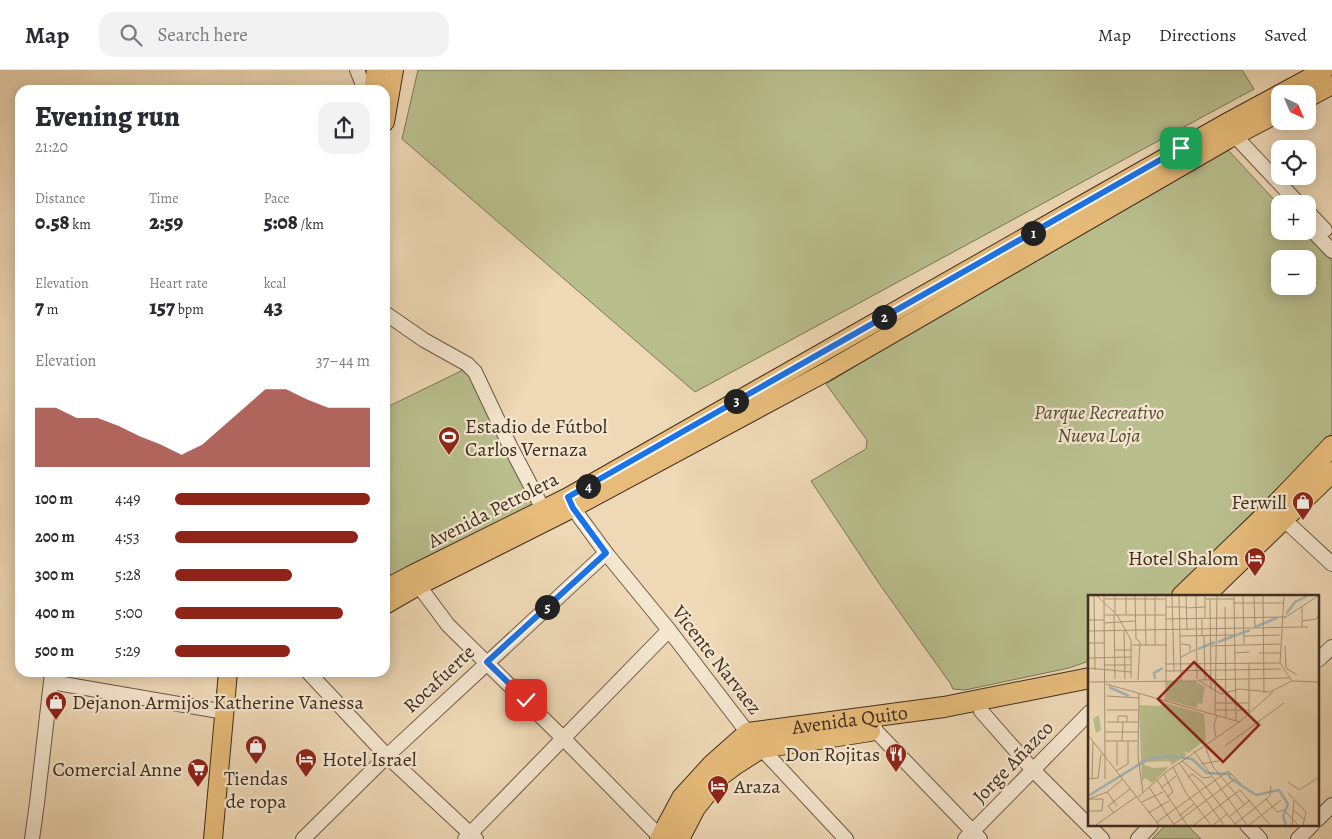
<!DOCTYPE html>
<html lang="en">
<head>
<meta charset="utf-8">
<style>
  :root { --surface:#fff; --page:#f2f2f3; --text:#2b2b33; --muted:#7c7c81; --line:#e1e1e2; --accent:#8f2418 }
  body { margin:0; font-family:Alegreya,serif; background:var(--page); color:var(--text); height:100vh; display:flex; flex-direction:column; font-size:19px; white-space:nowrap }
  * { box-sizing:border-box; margin:0 }
  p { font-size:16px; color:var(--muted) }
  .icon { flex:none; width:28px; height:28px; fill:none; stroke:currentColor; stroke-width:2; stroke-linecap:round; stroke-linejoin:round }
  .map { position:relative; flex:1; overflow:hidden }
  .details { position:absolute; left:15px; top:15px; width:375px; height:592px; display:flex; flex-direction:column; background:var(--surface); border-radius:15px; box-shadow:0 2px 12px #0003 }
  .details>* { flex:none }
  .needle { width:32px; rotate:136deg }
  .controls { position:absolute; left:1271px; top:15px; display:grid; gap:10px }
  .controls a { display:grid; place-items:center; width:45px; height:45px; border-radius:10px; background:var(--surface); box-shadow:0 2px 12px #0003; font-size:25px }
  .pin { position:absolute; display:grid; place-items:center; width:42px; height:42px; color:#fff; margin:-21px; border-radius:10px; box-shadow:0 2px 8px #0006 }
  .km { position:absolute; width:25px; height:25px; margin:-12px; border-radius:50%; background:#222; color:#fff; font-size:14px; line-height:25px; text-align:center }
  .round { display:grid; place-items:center; flex:none; width:52px; height:52px; border-radius:15px; background:var(--page) }
  .summary { display:flex; align-items:center; justify-content:space-between; height:85px; padding:0 20px }
  h1 { font-size:28px; font-weight:800; line-height:38px }
  .figures { display:grid; grid-template-columns:repeat(3,1fr); gap:8px; height:85px; padding:5px 20px }
  .figures div { display:grid; align-content:center }
  .figures b { font-size:21px; font-weight:800 }
  .figures small { font-size:14px; font-weight:400 }
  .figures p { font-size:14px }
  .chart { height:140px; padding:10px 20px }
  .chart p { display:flex; justify-content:space-between }
  .chart svg { width:100%; height:90px; margin-top:5px; fill:var(--accent); opacity:.7 }
  ul { padding:0 20px; list-style:none; font-size:16px }
  li { display:grid; grid-template-columns:80px 60px 1fr; align-items:center; height:38px }
  li i { height:12px; border-radius:6px; background:var(--accent) }
  header { display:flex; align-items:center; gap:30px; box-sizing:border-box; height:70px; padding:0 25px; background:var(--surface); border-bottom:1px solid var(--line) }
  header strong { font-size:24px }
  nav { display:flex; gap:28px; margin-inline-start:auto; font-size:18px }
  .search { width:350px; height:45px; background:var(--page); display:flex; align-items:center; gap:12px; box-sizing:border-box; padding:0 18px; border-radius:15px; color:var(--muted); font-size:19px }
  .map>svg:first-child { display:block }
  .green { fill:#b9be8d; stroke:#7c7656; fill-rule:evenodd }
  .lines { fill:none; stroke-linecap:round; stroke-linejoin:round }
  .minor-casing { stroke:#6b5845; stroke-width:16 }
  .major-casing { stroke:#3f2e20; stroke-width:20 }
  .highway-casing { stroke:#3f2e20; stroke-width:22 }
  .minor { stroke:#f4e6cf; stroke-width:14 }
  .major { stroke:#e7bc7a; stroke-width:18 }
  .highway { stroke:#e7bc7a; stroke-width:20 }
  .route-casing { stroke:#fff; stroke-width:10 }
  .route { stroke:#1a73e8; stroke-width:6 }
  .labels { text-anchor:middle; dominant-baseline:central; stroke-width:4.5; stroke-linejoin:round; paint-order:stroke }
  .park-label { font-size:20px; font-style:italic; fill:#574b36; stroke:#f4e6cf }
  .poi-label { font-size:20px; fill:#3f2e20; stroke:#f4e6cf; text-anchor:start }
  .street-label { font-size:20px; fill:#3f2e20; stroke:#f4e6cf }
  .inset-river { fill:none; stroke:#a0b6ba; stroke-width:2.5 }
  .inset-road { fill:none; stroke:#a89479; stroke-width:1 }
  .view { fill:#8f2418; fill-opacity:0.15; stroke:#8f2418; stroke-width:2.5 }
  .inset-edge { fill:none; stroke:#3f2e20; stroke-width:2.5 }
</style>
</head>
<body>
<header>
<strong>Map</strong>
<div class="search"><svg class="icon" aria-label="search" viewBox="0 0 24 24"><circle cx="10" cy="10" r="6"/><path d="M15 15l6 6"/></svg>Search here</div>
<nav><a>Map</a><a>Directions</a><a>Saved</a></nav>
</header>
<div class="map">
<svg width="1332" height="769" viewBox="0 0 1332 769">
  <rect width="100%" height="100%" fill="#eed8b5"/>
  <filter id="stains"><feTurbulence type="fractalNoise" baseFrequency=".004" numOctaves="4"/><feColorMatrix values="0 0 0 0 .2 0 0 0 0 .09 0 0 0 0 .02 0 0 0 .5 -.17"/></filter>
  <radialGradient id="worn" r=".72"><stop offset=".6" stop-color="#630" stop-opacity="0"/><stop offset="1" stop-color="#630" stop-opacity=".3"/></radialGradient>
  <g class="green">
    <polygon points="418,0 1242,0 1254,19 695,322 402,69"/>
    <path d="M1228 80 1280 136V161H1304L1332 191V363L1169 526H1090L1089 591 1069 598 965 620 953 619 950 613 878 512 811 411 866 379 867 370 826 314 922 255 1051 183ZM1280 189H1308V216H1280Z"/>
    <polygon points="467,298 537,434 385,514 385,338"/>
    <polygon points="1166,755 1187,755 1201,769 1152,769"/>
  </g>
  <g class="lines">
    <g class="minor-casing">
      <g id="minor">
        <polyline points="357,0 365,20"/>
        <polyline points="1230,59 1235,66 1299,134"/>
        <polyline points="1308,142 1325,160"/>
        <polyline points="1308,156 1332,181"/>
        <polyline points="385,243 424,270 467,294 475,302 510,376 543,439"/>
        <polyline points="570,430 573,438 606,483 669,560 748,663 761,678 846,769"/>
        <polyline points="1278,444 1332,494"/>
        <polyline points="413,508 448,555 564,669 662,769"/>
        <polyline points="1318,590 1332,577"/>
        <polyline points="308,602 387,686 476,769"/>
        <polyline points="51,612 225,642"/>
        <polyline points="981,641 1033,700 1102,769"/>
        <polyline points="874,648 875,660 980,769"/>
        <polyline points="1318,749 1332,735"/>
        <polyline points="1247,755 1260,769"/>
        <polyline points="32,769 37,733 52,603"/>
        <polyline points="303,769 387,686 606,483"/>
        <polyline points="465,769 669,560"/>
        <polyline points="965,769 1090,642"/>
        <polyline points="1138,769 1151,755"/>
        <polyline points="1298,769 1312,755"/>
      </g>
    </g>
    <g class="major-casing">
      <g id="major">
        <polyline points="373,20 376,0"/>
        <polyline points="1308,28 1332,15"/>
        <polyline points="385,52 394,0"/>
        <polyline points="385,519 411,505 568,427 1226,53 1324,0"/>
        <polyline points="385,535 418,516 573,438 826,302 1227,70 1280,42"/>
        <polyline points="213,769 228,602"/>
      </g>
    </g>
    <g class="highway-casing">
      <g id="highway">
        <polyline points="1182,526 1272,439 1332,376"/>
        <polyline points="1204,526 1332,402"/>
        <path id="s1" d="M660 769 682 728 712 695 748 663 944 637 1090 608"/>
        <polyline points="679,769 695,738 721,705 736,694 761,678 870,661"/>
      </g>
    </g>
    <use href="#minor" class="minor"/>
    <use href="#major" class="major"/>
    <use href="#highway" class="highway"/>
  </g>
  <g class="lines">
    <g class="route-casing">
      <polyline id="route" points="526,630 487,592 606,483 573,438 568,427 1181,78"/>
    </g>
    <use href="#route" class="route"/>
  </g>
  <defs>
    <g id="stadium-pin" transform="scale(1.125)"><path d="M0 17L-7.5 6A9.5 9.5 0 1 1 7.5 6Z" fill="#8f2418" stroke="#f4e6cf"/><path d="M0-5a6.5 5 0 1 0 0 10a6.5 5 0 1 0 0-10ZM-3.5-1.8h7v3.6h-7Z" fill="#fff"/></g>
    <g id="shop-pin" transform="scale(1.125)"><path d="M0 17L-7.5 6A9.5 9.5 0 1 1 7.5 6Z" fill="#8f2418" stroke="#f4e6cf"/><path d="M-5-2.5h2.3a2.7 3.5 0 0 1 5.4 0H5L5.5 6h-11ZM-1.5-2.5h3a1.5 2.3 0 0 0-3 0Z" fill="#fff"/></g>
    <g id="hotel-pin" transform="scale(1.125)"><path d="M0 17L-7.5 6A9.5 9.5 0 1 1 7.5 6Z" fill="#8f2418" stroke="#f4e6cf"/><path d="M-6-4.5h1.5V1H6V5H4.5V3h-9V5H-6ZM-4 0a1.8 1.8 0 1 1 3.6 0ZM.5 0V-2.5h3Q6-2.5 6 0Z" fill="#fff"/></g>
    <g id="restaurant-pin" transform="scale(1.125)"><path d="M0 17L-7.5 6A9.5 9.5 0 1 1 7.5 6Z" fill="#8f2418" stroke="#f4e6cf"/><path d="M-5-6h1v4h1v-4h1v4h1v-4h1v5L-1.5 .5V6h-2V.5L-5-1ZM5-6V6H3V1.5H1.5Q1.5-4 5-6Z" fill="#fff"/></g>
    <g id="supermarket-pin" transform="scale(1.125)"><path d="M0 17L-7.5 6A9.5 9.5 0 1 1 7.5 6Z" fill="#8f2418" stroke="#f4e6cf"/><path d="M-6-5.5h2.5l.6 2H6L4.5 2H-2.5L-4.4-4H-6ZM-1.5 3.2a1.3 1.3 0 1 0 .1 0ZM3 3.2a1.3 1.3 0 1 0 .1 0Z" fill="#fff"/></g>
  </defs>
  <g fill-rule="evenodd">
    <use href="#stadium-pin" x="449" y="367"/>
    <use href="#shop-pin" x="1303" y="432"/>
    <use href="#hotel-pin" x="1255" y="488"/>
    <use href="#shop-pin" x="56" y="632"/>
    <use href="#shop-pin" x="256" y="676"/>
    <use href="#restaurant-pin" x="896" y="684"/>
    <use href="#hotel-pin" x="306" y="689"/>
    <use href="#supermarket-pin" x="198" y="699"/>
    <use href="#hotel-pin" x="718" y="716"/>
  </g>
  <g class="labels">
    <g class="park-label">
      <text x="1099" y="342">Parque Recreativo<tspan x="1099" dy="23">Nueva Loja</tspan></text>
    </g>
    <g class="poi-label">
      <text x="465" y="356">Estadio de Fútbol<tspan x="465" dy="23">Carlos Vernaza</tspan></text>
      <text x="1287" y="432" text-anchor="end">Ferwill</text>
      <text x="1239" y="488" text-anchor="end">Hotel Shalom</text>
      <text x="72" y="632">Dejanon Armijos Katherine Vanessa</text>
      <text x="880" y="684" text-anchor="end">Don Rojitas</text>
      <text x="322" y="689">Hotel Israel</text>
      <text x="182" y="699" text-anchor="end">Comercial Anne</text>
      <text x="256" y="708" text-anchor="middle">Tiendas<tspan x="256" dy="23">de ropa</tspan></text>
      <text x="734" y="716">Araza</text>
    </g>
    <g class="street-label">
      <text transform="translate(493 440) rotate(-27)">Avenida Petrolera</text>
      <text transform="translate(717 590) rotate(52)">Vicente Narvaez</text>
      <text transform="translate(439 609) rotate(-43)">Rocafuerte</text>
      <text stroke="none"><textPath href="#s1" startOffset="242">Avenida Quito</textPath></text>
      <text transform="translate(1013 692) rotate(-46)">Jorge Añazco</text>
    </g>
  </g>
  <g transform="translate(1088 525)">
    <rect width="231" height="231" fill="#eed8b5"/>
    <path d="M108 86 117 92 114 109 110 108 109 113 79 105V87ZM74 107 116 119 118 145 100 158 97 156 98 160 84 170 82 166 57 167 56 170 65 173 81 172 64 188 58 183 54 186 51 110 73 111ZM11 120 13 135 8 138 5 124Z" fill="#b9be8d"/>
    <path class="inset-river" d="M198 19 207 7 219 1M167 32 189 23M130 47 162 35M110 54 127 47M67 84 66 78 75 73M21 92 41 101M0 201 60 164 81 161 104 164 119 178 141 179 142 183 168 200 191 195 200 209 195 221 198 230"/>
    <path class="inset-road" d="M6 1 7 75M9 1 29 20 43 45V83M16 1 17 163M38 1V20M47 1 48 44 52 47 50 85M57 1 58 51M67 1V50M78 1V106M84 1 86 76M91 1 93 86M98 1 99 35M108 1 109 84M117 1V23M146 1 148 126M155 1 156 50M166 1 167 32M175 1 176 98M196 1 192 68 204 86M17 4H77M117 4H146M122 4 123 94M146 8H195M78 12H98M137 12 138 123M214 12V32H220M98 13 117 12M27 17V1M17 20H78M26 20 27 84M114 23V41M196 23 230 1M77 24 198 22M0 25H16M214 26 228 24 231 20M17 28 47 26M36 35 37 84M0 36 214 32M92 41 146 40M116 41 117 85M156 41 192 40M0 48H16M93 49 102 50V56M44 50H79M122 51 192 49M197 51 198 73 209 80M27 55H44M146 58 161 57M171 58H192M93 62 109 54M0 63 44 62M77 69 192 68M17 70H43M0 73 43 77M77 76 193 74M110 85 133 99 151 94 182 97 204 86 231 87M111 85 201 83M0 87 109 86M18 89 152 127M51 98 50 161 55 198M19 101 51 103M128 108H161M19 115H50M128 115H161M161 118V68M127 120 129 1M19 127H51M30 127V121H39V127M18 137H50M0 140 71 230M128 142 126 130 129 120M18 146H50M29 146V170M34 146 35 127M117 151 125 172 156 209M137 151 196 108M106 156 159 230M94 166 115 183 123 182M91 168 136 230M113 169 131 166M85 172 98 198 123 230M28 176 40 169V146M76 179 85 197 79 202M4 183 5 147M100 183 104 179 114 187 148 230M0 184 10 183 13 159M17 184V163M69 185 99 230M200 187 211 195 231 182M61 192 86 230M73 193 88 181M19 197 29 211M200 198 218 217 215 230M49 203 78 177 150 128 185 97M0 204H15L14 216H0M1 204 19 197 35 184M178 204 189 217 196 215 210 230M54 207 75 197M205 215 217 225M26 218 20 211 42 194M60 218 81 206M91 221 106 209M141 222 162 205M69 227 140 176 153 189M147 229 182 201 183 191M8 230 48 202M85 230 147 184M106 230 152 195 182 230M125 230 139 219M161 230 193 205M204 230 206 205"/>
    <path class="view" d="M106 67 171 130 135 167 70 104Z"/>
    <rect width="231" height="231" class="inset-edge"/>
  </g>
  <rect width="100%" height="100%" filter="url(#stains)"/>
  <rect width="100%" height="100%" fill="url(#worn)"/>
</svg>
<div class="controls">
<a><svg class="needle" viewBox="-14 -14 28 28"><path d="M0-13l5 13h-10z" fill="#e53935"/><path d="M0 13l5-13h-10z" fill="#7c7c81"/></svg></a>
<a><svg class="icon" aria-label="locate" viewBox="0 0 24 24"><circle cx="12" cy="12" r="6"/><path d="M12 2v4M12 18v4M2 12h4M18 12h4"/></svg></a>
<a>+</a>
<a>−</a>
</div>
<div class="pin" style="left:1181px;top:78px;background:#1e9e55"><svg class="icon" aria-label="arrive" viewBox="0 0 24 24"><path d="M6 21V4h12l-3 4 3 4H6"/></svg></div>
<div class="pin" style="left:526px;top:630px;background:#d93025"><svg class="icon" aria-label="check" viewBox="0 0 24 24"><path d="M5 12l5 5 9-10"/></svg></div>
<b class="km" style="left:1033px;top:163px">1</b>
<b class="km" style="left:884px;top:247px">2</b>
<b class="km" style="left:736px;top:331px">3</b>
<b class="km" style="left:588px;top:416px">4</b>
<b class="km" style="left:547px;top:537px">5</b>
<section class="details">
<div class="summary"><div><h1>Evening run</h1><p>21:20</p></div><a class="round"><svg class="icon" aria-label="share" viewBox="0 0 24 24"><path d="M12 15V3M7 8l5-5 5 5M5 13v7h14v-7"/></svg></a></div>
<div class="figures">
<div><p>Distance</p><b>0.58<small> km</small></b></div>
<div><p>Time</p><b>2:59</b></div>
<div><p>Pace</p><b>5:08<small> /km</small></b></div>
</div>
<div class="figures">
<div><p>Elevation</p><b>7<small> m</small></b></div>
<div><p>Heart rate</p><b>157<small> bpm</small></b></div>
<div><p>kcal</p><b>43</b></div>
</div>
<div class="chart"><p><span>Elevation</span>37–44 m</p>
<svg viewBox="0 0 160 44" preserveAspectRatio="none"><path d="M0 44V15L10 15L20 20L30 20L40 24L50 29L60 33L70 38L80 33L90 24L100 15L110 6L120 6L130 11L140 15L150 15L160 15V44z"/></svg>
</div>
<ul>
<li><b>100 m</b>4:49<i style="width:100%"></i></li>
<li><b>200 m</b>4:53<i style="width:94%"></i></li>
<li><b>300 m</b>5:28<i style="width:60%"></i></li>
<li><b>400 m</b>5:00<i style="width:86%"></i></li>
<li><b>500 m</b>5:29<i style="width:59%"></i></li>
</ul>
</section>
</div>
</body>
</html>
